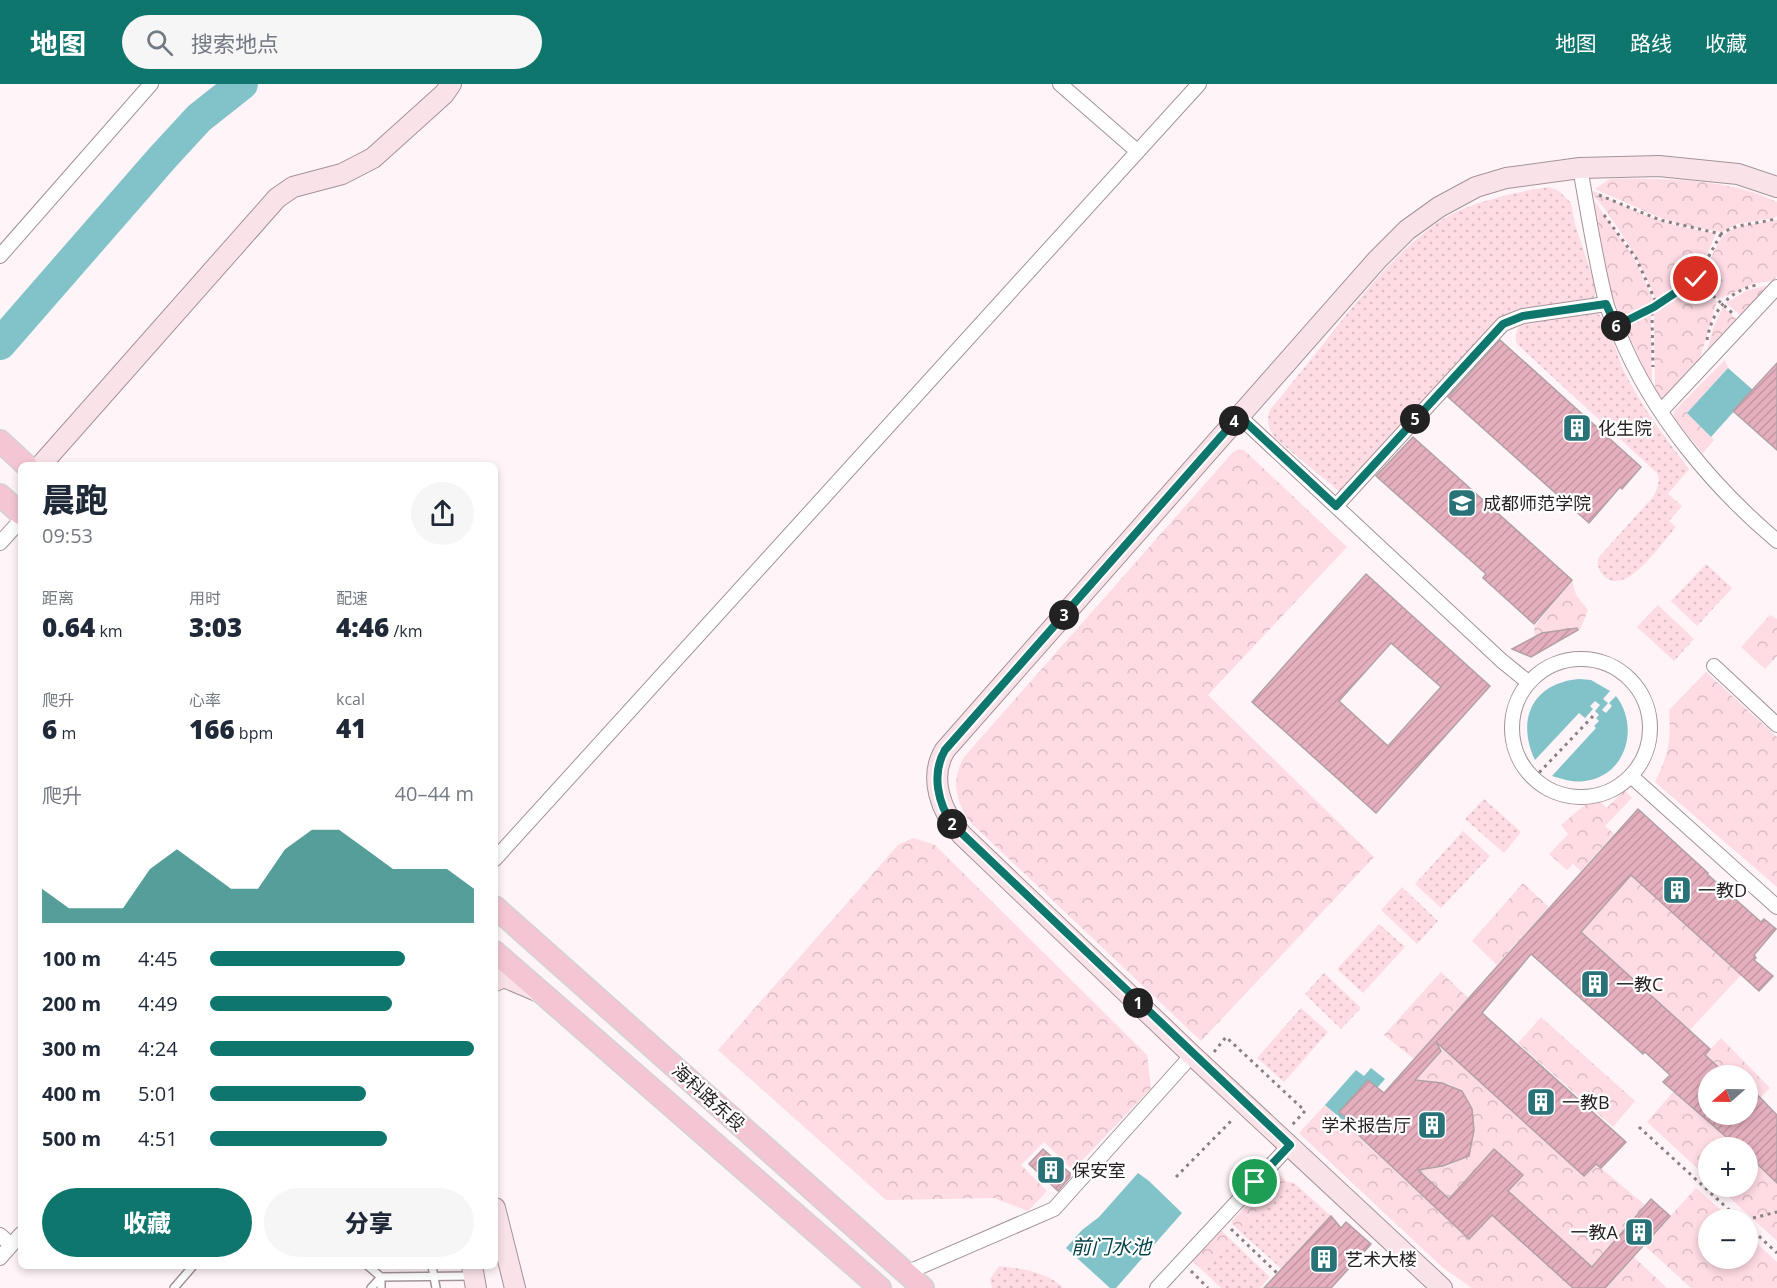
<!DOCTYPE html>
<html lang="zh">
<head>
<meta charset="utf-8">
<style>
  :root { --surface:#fff; --page:#f6f6f7; --text:#1f2937; --muted:#747a83; --accent:#0f766e }
  body { margin:0; font-family:"Open Sans","Noto Sans SC",sans-serif; background:var(--page); color:var(--text); height:100vh; display:flex; flex-direction:column; font-size:22px; white-space:nowrap }
  * { box-sizing:border-box; margin:0 }
  p { font-size:20px; color:var(--muted) }
  .icon { flex:none; width:33px; height:33px; fill:none; stroke:currentColor; stroke-width:2; stroke-linecap:round; stroke-linejoin:round }
  .map { position:relative; flex:1; overflow:hidden }
  .side { position:absolute; left:18px; top:378px; width:480px; height:807px; display:flex; flex-direction:column; background:var(--surface); border-radius:9px; box-shadow:0 3px 9px #0003 }
  .side>* { flex:none }
  .needle { width:39px; rotate:250deg }
  .tools { position:absolute; left:1698px; top:981px; display:grid; gap:12px }
  .tools a { display:grid; place-items:center; width:60px; height:60px; border-radius:50%; background:var(--surface); box-shadow:0 3px 9px #0003; font-size:30px }
  .pin { position:absolute; display:grid; place-items:center; width:51px; height:51px; color:#fff; margin:-26px; border:3px solid #fff; border-radius:50%; box-shadow:0 2px 6px #0007 }
  .km { position:absolute; width:30px; height:30px; margin:-15px; border-radius:50%; background:#222; color:#fff; font-size:16px; line-height:30px; text-align:center }
  .round { display:grid; place-items:center; flex:none; width:63px; height:63px; border-radius:32px; background:var(--page) }
  .overview { display:flex; align-items:center; justify-content:space-between; height:102px; padding:0 24px }
  h1 { font-size:33px; font-weight:800; line-height:45px }
  .figures { display:grid; grid-template-columns:repeat(3,1fr); gap:9px; height:102px; padding:6px 24px }
  .figures div { display:grid; align-content:center }
  .figures b { font-size:26px; font-weight:800 }
  .figures small { font-size:16px; font-weight:400 }
  .figures p { font-size:16px }
  .chart { height:168px; padding:12px 24px }
  .chart p { display:flex; justify-content:space-between }
  .chart svg { width:100%; height:108px; margin-top:6px; fill:var(--accent); opacity:.7 }
  .primary-button { display:flex; gap:12px; margin-top:auto; padding:12px 24px }
  .primary-button a { flex:1; height:69px; border-radius:36px; background:var(--accent); color:#fff; font-size:24px; font-weight:800; line-height:69px; text-align:center }
  .primary-button a+a { background:var(--page); color:var(--text) }
  ul { padding:0 24px; list-style:none; font-size:20px }
  li { display:grid; grid-template-columns:96px 72px 1fr; align-items:center; height:45px }
  li i { height:15px; border-radius:8px; background:var(--accent) }
  header { display:flex; align-items:center; gap:36px; box-sizing:border-box; height:84px; padding:0 30px; background:var(--accent); color:#fff }
  header strong { font-size:28px }
  nav { display:flex; gap:33px; margin-inline-start:auto; font-size:21px }
  .search { width:420px; height:54px; background:var(--page); display:flex; align-items:center; gap:15px; box-sizing:border-box; padding:0 21px; border-radius:33px; color:var(--muted); font-size:22px }
  .map>svg:first-child { display:block }
  .grass { fill:url(#grass-dots) }
  .forest { fill:url(#forest-crowns) }
  .water { fill:#81c3c8 }
  .lines { fill:none; stroke-linecap:round; stroke-linejoin:round }
  .river { stroke:#81c3c8; stroke-width:32 }
  .building { fill:url(#building-hatch); stroke:#b1a1a5; stroke-width:1.5; fill-rule:evenodd }
  .lane-casing { stroke:#a39397; stroke-width:10 }
  .street-casing { stroke:#a39397; stroke-width:16 }
  .secondary-casing { stroke:#a39397; stroke-width:22 }
  .primary-casing { stroke:#d3d2d3; stroke-width:24 }
  .path { stroke:#888082; stroke-width:3; stroke-dasharray:3 4.5; stroke-linecap:butt }
  .lane { stroke:#fff; stroke-width:7 }
  .street { stroke:#fff; stroke-width:14 }
  .secondary { stroke:#fae2e9; stroke-width:20 }
  .primary { stroke:#f4c6d3; stroke-width:21 }
  .route-casing { stroke:#fff; stroke-width:12 }
  .route { stroke:#0f766e; stroke-width:8 }
  .labels { text-anchor:middle; dominant-baseline:central; stroke-width:4.5; stroke-linejoin:round; paint-order:stroke }
  .poi-label { font-size:18px; fill:#251f21; stroke:#fff; text-anchor:start }
  .street-label { font-size:18px; fill:#251f21; stroke:#fff }
  .water-label { font-size:20px; font-style:italic; fill:#044348; stroke:#fff }
</style>
</head>
<body>
<header>
<strong>地图</strong>
<div class="search"><svg class="icon" aria-label="search" viewBox="0 0 24 24"><circle cx="10" cy="10" r="6"/><path d="M15 15l6 6"/></svg>搜索地点</div>
<nav><a>地图</a><a>路线</a><a>收藏</a></nav>
</header>
<div class="map">
<svg width="1777" height="1204" viewBox="0 0 1777 1204">
  <defs>
    <pattern id="grass-dots" width="8" height="8" patternUnits="userSpaceOnUse" patternTransform="scale(1.5)"><rect width="8" height="8" fill="#ffdbe4"/><path d="M2 2h.1M6 6h.1" fill="none" stroke="#dabcc3" stroke-width="1.8" stroke-linecap="round"/></pattern>
    <pattern id="forest-crowns" width="20" height="18" patternUnits="userSpaceOnUse" patternTransform="scale(1.5)"><rect width="20" height="18" fill="#ffdbe4"/><path d="M2 6a3 3 0 1 1 6 0M12 15a3 3 0 1 1 6 0" fill="none" stroke="#dabcc3"/></pattern>
    <pattern id="building-hatch" width="6" height="6" patternUnits="userSpaceOnUse" patternTransform="scale(1.5)"><rect width="6" height="6" fill="#e5afbe"/><path d="M-1 1l2-2M0 6l6-6M5 7l2-2" fill="none" stroke="#c496a3"/></pattern>
  </defs>
  <rect width="100%" height="100%" fill="#fff4f7"/>
  <g class="grass">
    <path d="M1549 103 1559 107 1571 119 1575 140 1595 201C1596 208 1596 212 1590 217L1504 232 1488 245 1341 409 1275 354C1269 345 1266 337 1270 326 1293 298 1316 269 1338 241 1368 204 1398 167 1437 139 1465 119 1515 108 1549 103Z"/>
    <path d="M1595 227C1609 236 1616 269 1623 285 1640 321 1665 353 1689 385L1668 410 1682 422 1669 437 1676 443C1662 458 1626 514 1604 492 1599 486 1597 482 1598 474L1653 413C1657 405 1661 398 1657 389L1517 260C1514 250 1517 243 1526 238Z"/>
    <polygon points="1706,480 1732,504 1697,542 1671,517"/>
    <polygon points="1658,521 1694,555 1674,577 1637,543"/>
    <polygon points="1484,715 1521,748 1504,769 1465,735"/>
    <polygon points="1463,747 1490,772 1441,824 1415,800"/>
    <polygon points="1402,803 1438,837 1417,860 1381,826"/>
    <polygon points="1379,840 1405,863 1363,909 1337,885"/>
    <polygon points="1324,889 1361,924 1341,945 1305,910"/>
    <polygon points="1301,924 1328,948 1284,998 1257,974"/>
    <polygon points="1286,1097 1294,1099 1331,1132 1283,1186 1238,1146"/>
    <polygon points="1231,1156 1270,1193 1260,1204 1221,1204 1202,1186"/>
    <path d="M999 1182C1021 1185 1047 1187 1063 1204H992L990 1195Z"/>
  </g>
  <g class="forest">
    <path d="M1610 95C1663 94 1729 94 1777 118V132L1774 134 1737 140 1722 148 1684 142 1663 135 1595 105Z"/>
    <path d="M1594 107C1633 128 1672 144 1716 149L1706 173 1691 196 1656 216C1640 177 1619 142 1592 109Z"/>
    <polygon points="1589,109 1634,174 1654,217 1621,234 1607,199"/>
    <polygon points="1777,136 1777,192 1773,197 1755,199 1719,215 1711,211 1700,198 1703,196 1701,193 1721,154 1730,146 1746,141"/>
    <polygon points="1700,200 1710,214 1717,217 1699,278 1663,315 1657,310 1655,304 1654,228"/>
    <polygon points="1770,201 1740,231 1726,219 1748,206"/>
    <polygon points="1723,223 1737,236 1707,268 1713,244"/>
    <polygon points="1651,229 1652,301 1623,240"/>
    <polygon points="1725,276 1728,284 1687,329 1714,356 1703,369 1673,334 1674,327"/>
    <path d="M1240 365 1245 367 1347 463 1208 611 1374 773 1201 957 970 738C955 717 951 696 964 673L1233 368Z"/>
    <polygon points="1572,496 1576,511 1588,526 1580,546 1569,546 1535,553 1534,543"/>
    <polygon points="1770,531 1777,535 1777,572 1765,585 1741,563"/>
    <path d="M1706 588 1777 653V803L1655 698C1669 669 1671 658 1669 626Z"/>
    <polygon points="1624,706 1632,714 1605,742 1614,750 1581,787 1573,780 1567,786 1549,770 1568,750 1561,741 1594,713 1607,724"/>
    <polygon points="913,754 935,761 1147,971 1151,1004 1073,1086 1044,1058 1021,1081 1047,1107 1028,1127 994,1114 886,1116 718,966 898,761"/>
    <polygon points="1631,791 1741,891 1689,947 1581,848"/>
    <polygon points="1523,799 1549,823 1497,881 1472,857"/>
    <polygon points="1441,888 1468,914 1414,975 1384,951"/>
    <polygon points="1541,933 1635,1017 1613,1043 1518,959"/>
    <polygon points="1721,954 1770,1004 1760,1014 1748,1005 1748,992 1734,991 1729,987 1726,989 1705,971"/>
    <path d="M1443 965 1584 1092 1596 1080 1645 1121 1592 1183 1508 1107 1522 1091 1494 1065 1461 1102 1576 1204H1472L1442 1183 1299 1049 1325 1021 1469 1155 1480 1143 1405 1074C1411 1077 1419 1082 1426 1083 1486 1094 1489 997 1434 998 1424 998 1413 1005 1404 1008Z"/>
    <polygon points="1688,991 1699,1001 1685,1017 1714,1044 1727,1031 1739,1063 1708,1064 1708,1094 1647,1038"/>
    <polygon points="1757,1064 1765,1072 1757,1081 1777,1099 1777,1157 1718,1103 1748,1102 1748,1071 1750,1072"/>
    <polygon points="1278,1089 1286,1097 1238,1146 1231,1138"/>
    <polygon points="1696,1104 1731,1135 1708,1136 1708,1174 1748,1174 1748,1151 1777,1178 1777,1204 1691,1204 1644,1161"/>
    <polygon points="1221,1146 1231,1156 1202,1186 1191,1176"/>
    <polygon points="1633,1173 1634,1173 1667,1204 1605,1204"/>
  </g>
  <g class="water">
    <polygon points="1728,284 1753,306 1711,353 1687,329"/>
    <path d="M1579 595 1591 596 1610 607 1603 615 1608 619 1602 626 1606 629 1612 622 1609 619 1616 612C1640 643 1626 692 1585 697 1573 699 1563 695 1552 692L1596 644 1594 642 1599 637 1596 634 1599 631 1595 627 1600 621 1595 617 1590 622 1593 625 1585 634 1579 629 1535 676C1516 636 1532 599 1579 595Z"/>
    <polygon points="1371,984 1385,995 1346,1039 1325,1021 1356,986 1364,992"/>
    <polygon points="1138,1089 1149,1097 1182,1129 1116,1204 1110,1204 1066,1164 1082,1146 1099,1133"/>
  </g>
  <g class="lines">
    <polyline class="river" points="0,260 163,73 199,34 242,0"/>
  </g>
  <g class="building">
    <polygon points="1500,256 1641,383 1622,405 1620,403 1589,439 1448,313"/>
    <polygon points="1777,279 1777,366 1733,327"/>
    <polygon points="1413,353 1572,496 1534,540 1483,494 1486,490 1376,392"/>
    <path d="M1366 490 1490 602 1376 729 1252 618ZM1391 559 1441 603 1388 662 1339 617Z"/>
    <polygon points="1577,544 1578,546 1531,573 1512,565 1542,549"/>
    <polygon points="1638,725 1708,789 1707,790 1761,838 1764,835 1776,845 1754,871 1756,874 1754,876 1773,892 1759,907 1631,791 1581,848 1710,965 1705,971 1728,992 1708,992 1708,1030 1748,1030 1748,1001 1777,1031 1777,1099 1748,1071 1748,1064 1739,1064 1663,998 1670,991 1645,968 1643,970 1531,870 1482,929 1626,1058 1601,1084 1596,1080 1584,1092 1436,958 1441,967 1415,996 1442,999 1462,1007 1472,1025 1474,1046 1469,1072 1443,1082 1418,1086 1449,1115 1494,1065 1523,1091 1508,1107 1592,1183 1651,1115 1670,1132 1605,1204 1573,1204 1492,1131 1469,1155 1352,1045 1355,1041 1339,1028 1368,996 1384,1009"/>
    <polygon points="1043,1065 1070,1089 1070,1093 1058,1107 1029,1080"/>
    <polygon points="1331,1132 1341,1144 1346,1138 1371,1160 1331,1204 1264,1204"/>
  </g>
  <g class="lines">
    <g class="lane-casing">
      <g id="lane">
        <polyline points="368,1182 381,1193 381,1204"/>
        <polyline points="432,1182 436,1204"/>
        <polyline points="174,1204 193,1182"/>
        <polyline points="371,1204 381,1193 471,1192"/>
      </g>
    </g>
    <g class="street-casing">
      <g id="street">
        <polyline points="1060,0 1137,67"/>
        <path d="M1580 84C1588 128 1595 174 1606 218 1609 230 1615 241 1620 252 1653 331 1712 402 1777 457"/>
        <polyline points="0,172 151,0"/>
        <polyline points="1661,327 1777,203"/>
        <polyline points="1239,332 1502,577 1528,598"/>
        <polyline points="1336,422 1503,240 1523,232 1606,220"/>
        <polyline points="0,459 21,436"/>
        <circle cx="1581" cy="644" r="69"/>
        <polyline points="1714,582 1777,641"/>
        <polyline points="1631,692 1777,823"/>
        <polyline points="495,775 1199,0"/>
        <polyline points="0,1151 11,1161"/>
        <polyline points="0,1174 21,1150"/>
        <polyline points="906,1189 1054,1125 1192,971"/>
        <polyline points="1157,1204 1290,1061"/>
      </g>
    </g>
    <g class="secondary-casing">
      <g id="secondary">
        <polyline points="41,381 277,114 293,103 342,90 373,74 444,10 451,0"/>
        <polyline points="495,897 504,893 537,907"/>
        <polyline points="495,1124 515,1204"/>
        <polyline points="472,1182 476,1204"/>
        <path d="M1442 1204 1192 971 962 751C941 728 928 694 945 666L1377 176 1407 146 1439 123 1476 103 1506 94 1580 84 1659 82 1738 90 1777 103"/>
      </g>
    </g>
    <g class="primary-casing">
      <g id="primary">
        <polyline points="0,357 26,381"/>
        <polyline points="0,411 21,430"/>
        <polyline points="495,823 923,1204"/>
        <polyline points="495,868 880,1204"/>
      </g>
    </g>
    <g class="path">
      <path d="M1599 111 1660 136 1721 150C1738 138 1758 141 1777 134"/>
      <polyline points="1604,131 1636,174 1655,216 1652,229 1653,283"/>
      <path d="M1697 196C1709 210 1720 217 1733 230"/>
      <polyline points="1628,235 1654,223 1695,197 1721,150"/>
      <path d="M1707 256C1712 227 1728 207 1757 201"/>
      <polyline points="1534,694 1596,629"/>
      <polyline points="1214,968 1226,953 1305,1027 1292,1041"/>
      <polyline points="1639,1043 1740,1136"/>
      <polyline points="1176,1093 1233,1035"/>
      <polyline points="1753,1134 1777,1128"/>
      <polyline points="1748,1142 1777,1169"/>
      <polyline points="1231,1145 1277,1189"/>
      <polyline points="1191,1187 1208,1204"/>
    </g>
    <use href="#lane" class="lane"/>
    <use href="#street" class="street"/>
    <use href="#secondary" class="secondary"/>
    <use href="#primary" class="primary"/>
  </g>
  <g class="lines">
    <g class="route-casing">
      <path id="route" d="M1255 1098 1290 1061 953 741C938 720 931 690 945 666L1239 332 1336 422 1503 240 1523 232 1606 220 1616 242 1654 223 1696 195"/>
    </g>
    <use href="#route" class="route"/>
  </g>
  <defs>
    <g id="building-square" transform="scale(1.5)"><rect x="-9" y="-9" width="18" height="18" rx="4" fill="#287278" stroke="#fff"/><path d="M-4-6H4V6H1V3H-1V6H-4ZM-2.5-4.3h1.7v1.8h-1.7ZM.8-4.3h1.7v1.8H.8ZM-2.5-1h1.7V.8h-1.7ZM.8-1h1.7V.8H.8Z" fill="#fff"/></g>
    <g id="university-square" transform="scale(1.5)"><rect x="-9" y="-9" width="18" height="18" rx="4" fill="#287278" stroke="#fff"/><path d="M0-5L7-2L0 1L-7-2ZM-4 1L0 2.5L4 1V4Q0 6-4 4Z" fill="#fff"/></g>
  </defs>
  <g fill-rule="evenodd">
    <use href="#building-square" x="1577" y="344"/>
    <use href="#university-square" x="1462" y="419"/>
    <use href="#building-square" x="1677" y="806"/>
    <use href="#building-square" x="1595" y="900"/>
    <use href="#building-square" x="1541" y="1018"/>
    <use href="#building-square" x="1432" y="1041"/>
    <use href="#building-square" x="1051" y="1086"/>
    <use href="#building-square" x="1639" y="1148"/>
    <use href="#building-square" x="1324" y="1175"/>
  </g>
  <g class="labels">
    <g class="poi-label">
      <text x="1598" y="344">化生院</text>
      <text x="1483" y="419">成都师范学院</text>
      <text x="1698" y="806">一教D</text>
      <text x="1616" y="900">一教C</text>
      <text x="1562" y="1018">一教B</text>
      <text x="1411" y="1041" text-anchor="end">学术报告厅</text>
      <text x="1072" y="1086">保安室</text>
      <text x="1618" y="1148" text-anchor="end">一教A</text>
      <text x="1345" y="1175">艺术大楼</text>
    </g>
    <g class="street-label">
      <text transform="translate(709 1013) rotate(42)">海科路东段</text>
    </g>
    <g class="water-label">
      <text x="1111" y="1162">前门水池</text>
    </g>
  </g>
</svg>
<div class="tools">
<a><svg class="needle" viewBox="-14 -14 28 28"><path d="M0-13l5 13h-10z" fill="#e53935"/><path d="M0 13l5-13h-10z" fill="#747a83"/></svg></a>
<a>+</a>
<a>−</a>
</div>
<div class="pin" style="left:1255px;top:1098px;background:#1e9e55"><svg class="icon" aria-label="arrive" viewBox="0 0 24 24"><path d="M6 21V4h12l-3 4 3 4H6"/></svg></div>
<div class="pin" style="left:1696px;top:195px;background:#d93025"><svg class="icon" aria-label="check" viewBox="0 0 24 24"><path d="M5 12l5 5 9-10"/></svg></div>
<b class="km" style="left:1138px;top:919px">1</b>
<b class="km" style="left:952px;top:740px">2</b>
<b class="km" style="left:1064px;top:531px">3</b>
<b class="km" style="left:1234px;top:337px">4</b>
<b class="km" style="left:1415px;top:335px">5</b>
<b class="km" style="left:1616px;top:242px">6</b>
<section class="side">
<div class="overview"><div><h1>晨跑</h1><p>09:53</p></div><a class="round"><svg class="icon" aria-label="share" viewBox="0 0 24 24"><path d="M12 15V3M7 8l5-5 5 5M5 13v7h14v-7"/></svg></a></div>
<div class="figures">
<div><p>距离</p><b>0.64<small> km</small></b></div>
<div><p>用时</p><b>3:03</b></div>
<div><p>配速</p><b>4:46<small> /km</small></b></div>
</div>
<div class="figures">
<div><p>爬升</p><b>6<small> m</small></b></div>
<div><p>心率</p><b>166<small> bpm</small></b></div>
<div><p>kcal</p><b>41</b></div>
</div>
<div class="chart"><p><span>爬升</span>40–44 m</p>
<svg viewBox="0 0 160 44" preserveAspectRatio="none"><path d="M0 44V30L10 38L20 38L30 38L40 22L50 14L60 22L70 30L80 30L90 14L100 6L110 6L120 14L130 22L140 22L150 22L160 30V44z"/></svg>
</div>
<ul>
<li><b>100 m</b>4:45<i style="width:74%"></i></li>
<li><b>200 m</b>4:49<i style="width:69%"></i></li>
<li><b>300 m</b>4:24<i style="width:100%"></i></li>
<li><b>400 m</b>5:01<i style="width:59%"></i></li>
<li><b>500 m</b>4:51<i style="width:67%"></i></li>
</ul>
<div class="primary-button"><a>收藏</a><a>分享</a></div>
</section>
</div>
</body>
</html>
